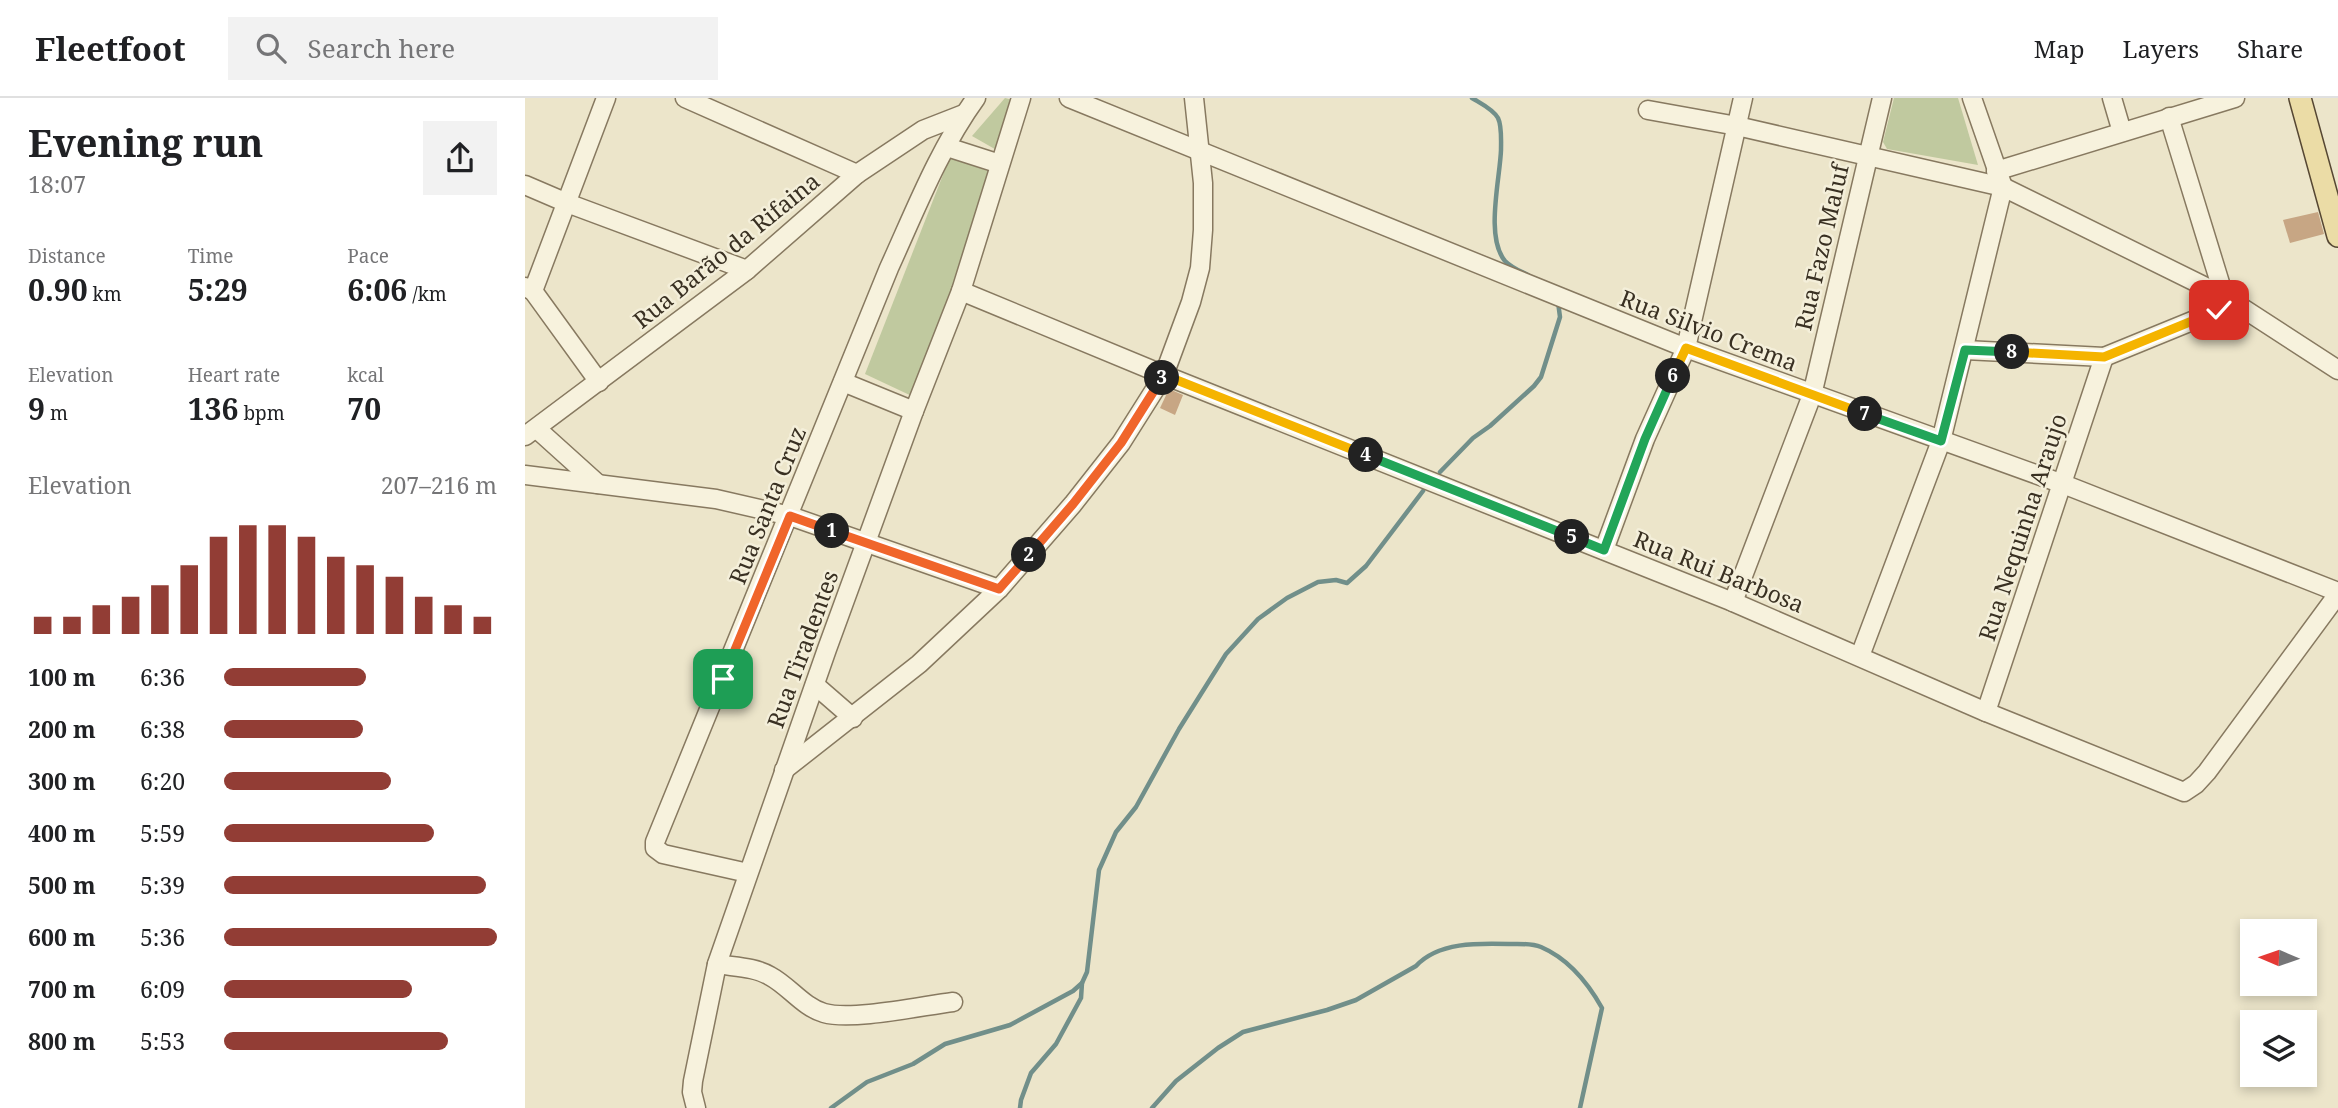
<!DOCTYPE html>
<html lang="en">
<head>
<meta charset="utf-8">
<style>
  :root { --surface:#fff; --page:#f2f2f2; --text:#202124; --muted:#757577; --line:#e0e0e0; --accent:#923d35 }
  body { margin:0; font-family:"Noto Serif",serif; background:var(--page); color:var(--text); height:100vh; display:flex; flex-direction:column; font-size:26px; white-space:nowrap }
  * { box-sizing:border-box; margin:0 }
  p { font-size:23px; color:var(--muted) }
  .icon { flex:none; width:38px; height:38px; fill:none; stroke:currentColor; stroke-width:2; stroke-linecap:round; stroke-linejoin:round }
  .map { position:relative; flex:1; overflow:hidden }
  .sheet { display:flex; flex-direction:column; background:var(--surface); width:525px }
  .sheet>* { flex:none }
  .needle { width:46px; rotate:272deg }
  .buttons { position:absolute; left:1715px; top:821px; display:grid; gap:14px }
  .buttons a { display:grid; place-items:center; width:77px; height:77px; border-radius:0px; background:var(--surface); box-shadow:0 4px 10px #0003; font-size:35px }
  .pin { position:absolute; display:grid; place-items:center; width:60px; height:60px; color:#fff; margin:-30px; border-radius:14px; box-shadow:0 4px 10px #0006 }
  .km { position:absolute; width:35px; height:35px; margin:-18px; border-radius:50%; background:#222; color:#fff; font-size:19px; line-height:35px; text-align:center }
  .round { display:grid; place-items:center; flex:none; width:74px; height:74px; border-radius:0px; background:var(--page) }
  .head { display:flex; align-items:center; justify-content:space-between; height:119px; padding:0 28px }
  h1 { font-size:38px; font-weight:700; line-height:52px }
  .figures { display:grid; grid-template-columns:repeat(3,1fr); gap:10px; height:119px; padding:7px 28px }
  .figures div { display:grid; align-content:center }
  .figures b { font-size:30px; font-weight:700 }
  .figures small { font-size:19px; font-weight:400 }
  .figures p { font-size:19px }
  .chart { height:196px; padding:14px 28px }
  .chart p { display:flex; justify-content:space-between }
  .chart svg { width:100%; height:126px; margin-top:7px; stroke:var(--accent); stroke-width:6 }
  ul { padding:0 28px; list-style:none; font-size:23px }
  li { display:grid; grid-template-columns:112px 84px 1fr; align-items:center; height:52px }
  li i { height:18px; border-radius:9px; background:var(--accent) }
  header { display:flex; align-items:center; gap:42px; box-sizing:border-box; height:98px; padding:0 35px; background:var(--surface); border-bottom:2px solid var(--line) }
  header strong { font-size:33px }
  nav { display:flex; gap:38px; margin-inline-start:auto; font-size:24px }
  .search { width:490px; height:63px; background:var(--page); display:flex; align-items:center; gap:18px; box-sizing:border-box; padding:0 24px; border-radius:0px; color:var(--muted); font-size:26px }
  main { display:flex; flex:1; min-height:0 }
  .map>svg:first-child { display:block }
  .green { fill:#c0c99f }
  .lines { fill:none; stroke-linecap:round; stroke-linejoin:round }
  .stream { stroke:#718f8a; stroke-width:4.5 }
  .building { fill:#c7a684 }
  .minor-casing { stroke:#877960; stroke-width:21 }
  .major-casing { stroke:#564733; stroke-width:24 }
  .minor { stroke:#f7f2dd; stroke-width:18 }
  .major { stroke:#ebdca6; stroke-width:21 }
  .split-1-casing { stroke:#fff; stroke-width:14 }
  .split-2-casing { stroke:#fff; stroke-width:14 }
  .split-3-casing { stroke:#fff; stroke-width:14 }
  .split-4-casing { stroke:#fff; stroke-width:14 }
  .split-5-casing { stroke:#fff; stroke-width:14 }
  .split-6-casing { stroke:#fff; stroke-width:14 }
  .split-7-casing { stroke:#fff; stroke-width:14 }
  .split-8-casing { stroke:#fff; stroke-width:14 }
  .split-9-casing { stroke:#fff; stroke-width:14 }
  .split-1 { stroke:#f0652b; stroke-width:9 }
  .split-2 { stroke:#f0652b; stroke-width:9 }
  .split-3 { stroke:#f0652b; stroke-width:9 }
  .split-4 { stroke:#f5b400; stroke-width:9 }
  .split-5 { stroke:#22a559; stroke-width:9 }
  .split-6 { stroke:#22a559; stroke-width:9 }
  .split-7 { stroke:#f5b400; stroke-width:9 }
  .split-8 { stroke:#22a559; stroke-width:9 }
  .split-9 { stroke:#f5b400; stroke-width:9 }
  .labels { text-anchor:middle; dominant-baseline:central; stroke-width:5; stroke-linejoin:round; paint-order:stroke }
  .street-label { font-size:23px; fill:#393022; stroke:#f4efda }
</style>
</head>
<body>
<header>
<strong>Fleetfoot</strong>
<div class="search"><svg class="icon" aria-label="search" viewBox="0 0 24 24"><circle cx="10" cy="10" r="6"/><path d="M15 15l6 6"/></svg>Search here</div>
<nav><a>Map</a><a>Layers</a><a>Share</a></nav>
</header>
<main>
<section class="sheet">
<div class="head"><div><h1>Evening run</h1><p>18:07</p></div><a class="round"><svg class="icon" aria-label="share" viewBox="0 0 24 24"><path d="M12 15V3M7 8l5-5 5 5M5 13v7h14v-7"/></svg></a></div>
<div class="figures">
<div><p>Distance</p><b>0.90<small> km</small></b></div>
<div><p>Time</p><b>5:29</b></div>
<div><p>Pace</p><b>6:06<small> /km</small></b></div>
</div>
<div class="figures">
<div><p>Elevation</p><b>9<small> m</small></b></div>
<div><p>Heart rate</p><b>136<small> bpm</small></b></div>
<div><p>kcal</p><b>70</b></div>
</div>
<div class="chart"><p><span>Elevation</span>207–216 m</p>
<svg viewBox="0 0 160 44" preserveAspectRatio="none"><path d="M5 44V38M15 44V38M25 44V34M35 44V31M45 44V27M55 44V20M65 44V10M75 44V6M85 44V6M95 44V10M105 44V17M115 44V20M125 44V24M135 44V31M145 44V34M155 44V38"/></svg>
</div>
<ul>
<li><b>100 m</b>6:36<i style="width:52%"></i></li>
<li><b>200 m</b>6:38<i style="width:51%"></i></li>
<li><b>300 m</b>6:20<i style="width:61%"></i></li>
<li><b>400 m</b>5:59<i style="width:77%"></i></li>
<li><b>500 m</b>5:39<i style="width:96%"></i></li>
<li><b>600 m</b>5:36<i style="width:100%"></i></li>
<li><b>700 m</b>6:09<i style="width:69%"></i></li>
<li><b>800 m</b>5:53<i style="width:82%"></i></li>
</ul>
</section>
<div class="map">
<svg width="1813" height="1010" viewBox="0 0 1813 1010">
  <rect width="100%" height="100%" fill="#ece5ca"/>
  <g class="green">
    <polygon points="480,0 491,3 475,54 447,38"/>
    <polygon points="1369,0 1433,0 1453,67 1362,51 1358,44"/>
    <polygon points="425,59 468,75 391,300 340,276"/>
  </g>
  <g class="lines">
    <g class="stream">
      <path d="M947 0C955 5 968 11 973 20 977 28 976 42 976 52 975 81 960 139 980 163 987 170 995 173 1003 177"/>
      <polyline points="915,374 948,340 965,328 1009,288 1016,279 1035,219 1033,204"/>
      <polyline points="306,1010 342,984 388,966 420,946 485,927 548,893 557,885"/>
      <polyline points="495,1010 496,1002 506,975 531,946 556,900 557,885 562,874 574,772 591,734 611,709 654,631 701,556 733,521 762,500 793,484 811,482 822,485 841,468 898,393"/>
      <path d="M627 1010 651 983 693 950 718 934 802 912 831 902 891 868C913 844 953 845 984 846 995 846 1006 845 1016 849 1044 861 1063 885 1077 910L1055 1010"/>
    </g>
  </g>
  <g class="building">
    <polygon points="1793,114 1799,136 1765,145 1758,122"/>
    <polygon points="644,291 658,297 650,317 635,310"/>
  </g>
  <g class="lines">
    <g class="minor-casing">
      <g id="minor">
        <polyline points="160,0 332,76"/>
        <polyline points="544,0 1161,250 1538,386 1813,494"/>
        <polyline points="1587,0 1597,34"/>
        <polyline points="1123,12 1212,28 1478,89 1699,198 1813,272"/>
        <polyline points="422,49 475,66"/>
        <polyline points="1471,73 1710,0"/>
        <polyline points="0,87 42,105 222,172"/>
        <polyline points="0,189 8,193 74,284"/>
        <polyline points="8,193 81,0"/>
        <polyline points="436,193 639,277 1208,504 1461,614 1659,694 1671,686 1682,674 1813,496"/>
        <polyline points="1440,252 1579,259 1694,212 1699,198 1644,19"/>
        <polyline points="318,284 389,313"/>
        <polyline points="12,331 73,386"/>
        <polyline points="0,338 222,172 332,76 398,32 439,16"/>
        <polyline points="0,377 191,401 265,418 474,491"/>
        <polyline points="1079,452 1120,341 1161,250 1218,0"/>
        <polyline points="1208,504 1287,297 1357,0"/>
        <polyline points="1335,558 1416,343 1478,89 1447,0"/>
        <polyline points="290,587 328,620"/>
        <polyline points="1461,614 1579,259"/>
        <polyline points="259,672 394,566 474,491 548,406 596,345 639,277 666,204 675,170 678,132 678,85 669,0"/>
        <path d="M223 775 138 756 130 750V744L364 170C390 113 414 51 451 0"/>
        <path d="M192 866C209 869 230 869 245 878 264 888 278 909 299 915 327 923 396 908 428 904"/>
        <polyline points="171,1010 167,994 168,983 192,866 302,551 389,313 436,193 496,0"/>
      </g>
    </g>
    <g class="major-casing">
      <polyline id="major" points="1775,0 1813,138"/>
    </g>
    <use href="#minor" class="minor"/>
    <use href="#major" class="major"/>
  </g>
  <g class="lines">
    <g class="split-1-casing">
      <polyline id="split-1" points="198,581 265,418 307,433"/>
    </g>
    <g class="split-2-casing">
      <polyline id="split-2" points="307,433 474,491 504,457"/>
    </g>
    <g class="split-3-casing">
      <polyline id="split-3" points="504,457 548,406 596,345 637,280"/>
    </g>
    <g class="split-4-casing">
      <polyline id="split-4" points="637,280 639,277 841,357"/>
    </g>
    <g class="split-5-casing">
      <polyline id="split-5" points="841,357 1047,439"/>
    </g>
    <g class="split-6-casing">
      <polyline id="split-6" points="1047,439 1079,452 1120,341 1148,278"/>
    </g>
    <g class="split-7-casing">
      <polyline id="split-7" points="1148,278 1161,250 1340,316"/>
    </g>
    <g class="split-8-casing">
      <polyline id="split-8" points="1340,316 1416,343 1440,252 1487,254"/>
    </g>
    <g class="split-9-casing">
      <polyline id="split-9" points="1487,254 1579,259 1694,212"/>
    </g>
    <use href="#split-1" class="split-1"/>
    <use href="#split-2" class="split-2"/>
    <use href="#split-3" class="split-3"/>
    <use href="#split-4" class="split-4"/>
    <use href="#split-5" class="split-5"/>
    <use href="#split-6" class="split-6"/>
    <use href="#split-7" class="split-7"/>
    <use href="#split-8" class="split-8"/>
    <use href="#split-9" class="split-9"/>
  </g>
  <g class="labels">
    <g class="street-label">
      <text transform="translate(1296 149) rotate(-77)">Rua Fazo Maluf</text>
      <text transform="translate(201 152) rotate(-39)">Rua Barão da Rifaina</text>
      <text transform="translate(1184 232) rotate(21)">Rua Silvio Crema</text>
      <text transform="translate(242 407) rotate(-68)">Rua Santa Cruz</text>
      <text transform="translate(1497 429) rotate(-72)">Rua Nequinha Araujo</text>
      <text transform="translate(1194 473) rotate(22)">Rua Rui Barbosa</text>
      <text transform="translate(277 551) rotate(-70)">Rua Tiradentes</text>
    </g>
  </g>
</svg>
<div class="buttons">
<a><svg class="needle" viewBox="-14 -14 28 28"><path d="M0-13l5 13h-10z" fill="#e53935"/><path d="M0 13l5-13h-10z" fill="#757577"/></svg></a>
<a><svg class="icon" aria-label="layers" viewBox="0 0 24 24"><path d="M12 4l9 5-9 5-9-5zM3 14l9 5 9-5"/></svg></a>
</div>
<div class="pin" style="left:198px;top:581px;background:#1e9e55"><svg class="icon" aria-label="arrive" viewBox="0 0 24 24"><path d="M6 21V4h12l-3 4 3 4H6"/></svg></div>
<div class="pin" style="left:1694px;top:212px;background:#d93025"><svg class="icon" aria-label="check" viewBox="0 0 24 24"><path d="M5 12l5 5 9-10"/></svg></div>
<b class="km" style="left:307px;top:433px">1</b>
<b class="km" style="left:504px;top:457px">2</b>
<b class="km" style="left:637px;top:280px">3</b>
<b class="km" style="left:841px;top:357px">4</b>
<b class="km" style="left:1047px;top:439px">5</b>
<b class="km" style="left:1148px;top:278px">6</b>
<b class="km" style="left:1340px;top:316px">7</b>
<b class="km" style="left:1487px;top:254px">8</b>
</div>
</main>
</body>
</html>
